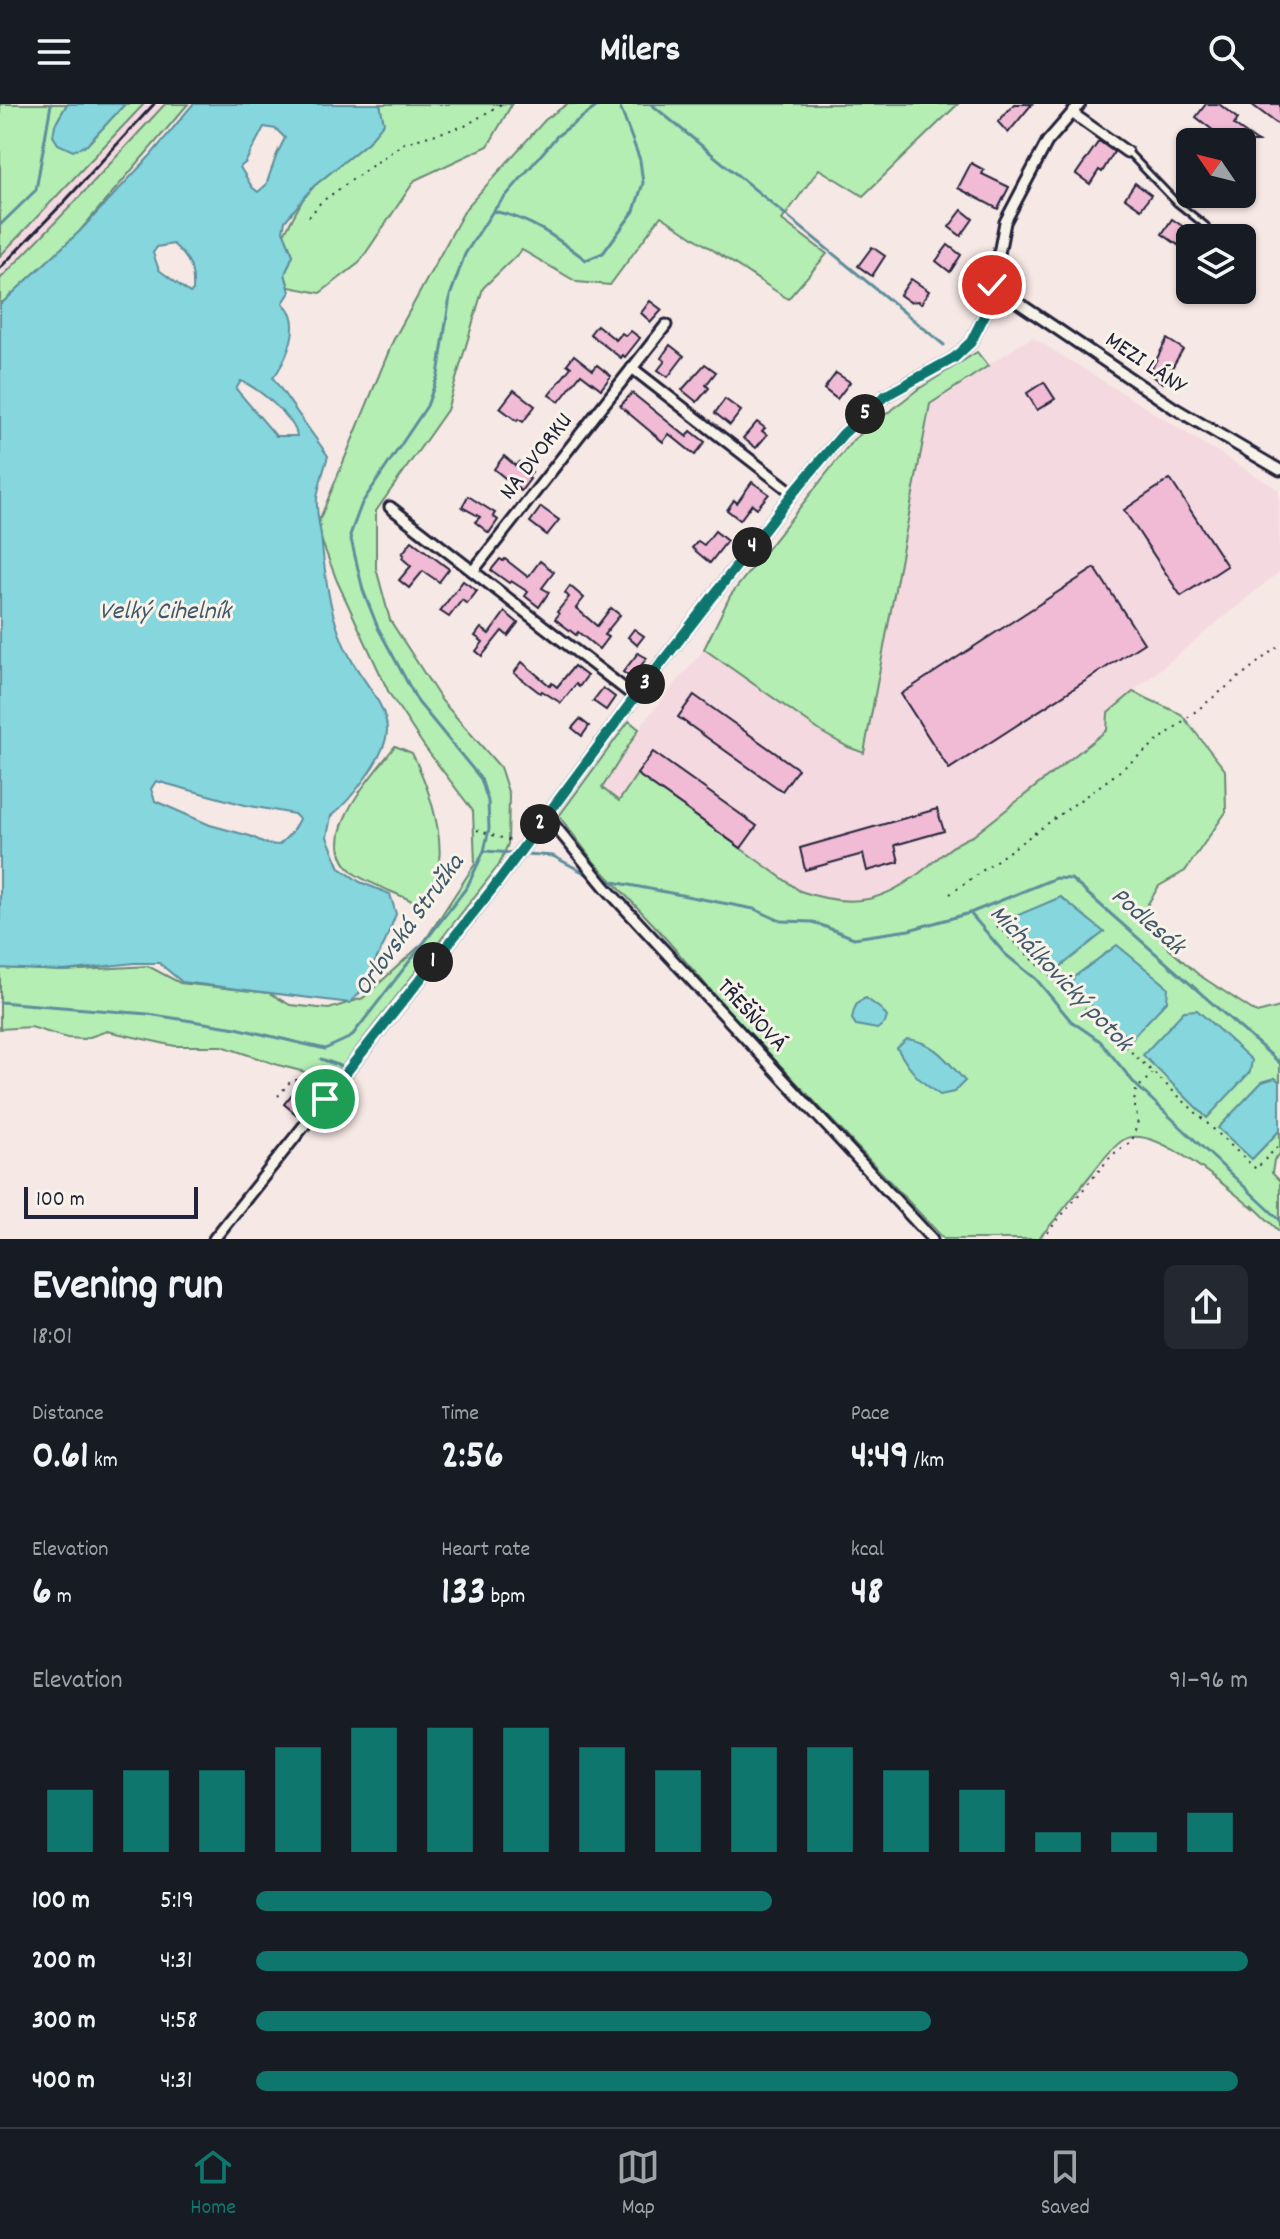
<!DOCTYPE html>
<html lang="en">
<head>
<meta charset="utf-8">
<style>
  :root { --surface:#171b24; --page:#242831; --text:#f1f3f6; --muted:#9ea1a6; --line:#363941; --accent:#0f766e }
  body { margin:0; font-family:Dekko,sans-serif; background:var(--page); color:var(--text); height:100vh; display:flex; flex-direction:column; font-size:30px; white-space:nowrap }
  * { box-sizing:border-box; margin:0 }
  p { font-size:26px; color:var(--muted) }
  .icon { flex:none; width:44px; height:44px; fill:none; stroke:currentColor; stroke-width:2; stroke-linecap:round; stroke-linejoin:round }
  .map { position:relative; height:1135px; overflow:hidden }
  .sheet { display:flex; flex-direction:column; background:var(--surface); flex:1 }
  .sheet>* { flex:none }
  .needle { width:52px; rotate:305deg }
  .controls { position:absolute; left:1176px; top:24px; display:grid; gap:16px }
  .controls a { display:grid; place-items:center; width:80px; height:80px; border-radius:12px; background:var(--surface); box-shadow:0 2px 6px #0004; font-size:40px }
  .scale { position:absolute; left:24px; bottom:20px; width:174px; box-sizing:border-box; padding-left:8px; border:4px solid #22223b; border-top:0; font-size:22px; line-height:28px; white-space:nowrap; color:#22223b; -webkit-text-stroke:6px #f7f3e8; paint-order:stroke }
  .pin { position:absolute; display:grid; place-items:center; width:68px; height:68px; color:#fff; margin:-34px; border:4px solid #fff; border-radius:50%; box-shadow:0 2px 8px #0007 }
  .km { position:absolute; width:40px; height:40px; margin:-20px; border-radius:50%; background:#222; color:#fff; font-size:22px; line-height:40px; text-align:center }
  .round { display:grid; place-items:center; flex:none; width:84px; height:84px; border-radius:12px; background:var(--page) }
  .summary { display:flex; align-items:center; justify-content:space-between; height:136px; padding:0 32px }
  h1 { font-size:44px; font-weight:700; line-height:60px }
  .figures { display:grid; grid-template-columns:repeat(3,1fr); gap:12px; height:136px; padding:8px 32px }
  .figures div { display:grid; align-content:center }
  .figures b { font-size:40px; font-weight:700 }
  .figures small { font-size:22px; font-weight:400 }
  .figures p { font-size:22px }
  .chart { height:224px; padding:16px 32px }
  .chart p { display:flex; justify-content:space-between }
  .chart svg { width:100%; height:144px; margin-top:8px; stroke:var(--accent); stroke-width:6 }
  ul { padding:0 32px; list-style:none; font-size:26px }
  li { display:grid; grid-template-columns:128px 96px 1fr; align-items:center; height:60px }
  li i { height:20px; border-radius:10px; background:var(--accent) }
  header { display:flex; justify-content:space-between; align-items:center; height:104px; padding:0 32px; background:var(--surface); font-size:36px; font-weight:700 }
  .tabs { display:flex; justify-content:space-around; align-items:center; height:112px; border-top:2px solid var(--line); background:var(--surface); font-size:22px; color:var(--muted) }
  .tabs a { display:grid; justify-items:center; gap:4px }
  .tabs .selected { color:var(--accent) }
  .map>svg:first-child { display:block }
  .built { fill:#f4dae0 }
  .green { fill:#b4eeb2; stroke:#6b8876; stroke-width:2 }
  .water { fill:#85d6dd; stroke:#5d8e9c; stroke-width:2; fill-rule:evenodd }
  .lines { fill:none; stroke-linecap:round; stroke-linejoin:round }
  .stream { stroke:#5d8e9c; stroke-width:3 }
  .building { fill:#f1bbd5; stroke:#22223b; stroke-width:2 }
  .service-casing { stroke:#22223b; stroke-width:10 }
  .minor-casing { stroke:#22223b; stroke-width:15 }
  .path { stroke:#22223b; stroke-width:2; stroke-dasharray:2 6; stroke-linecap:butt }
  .service { stroke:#f7f3e8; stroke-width:4 }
  .minor { stroke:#f7f3e8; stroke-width:9 }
  .rail { stroke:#22223b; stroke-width:3 }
  .route-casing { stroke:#fff; stroke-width:16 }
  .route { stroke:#0f766e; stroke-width:10 }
  .labels { text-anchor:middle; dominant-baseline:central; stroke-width:6; stroke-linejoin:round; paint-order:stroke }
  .street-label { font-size:24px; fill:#22223b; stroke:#f7f3e8 }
  .water-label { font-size:26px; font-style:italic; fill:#40586c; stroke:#f7f3e8 }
</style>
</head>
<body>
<header><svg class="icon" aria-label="menu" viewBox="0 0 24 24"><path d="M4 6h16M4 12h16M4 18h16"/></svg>Milers<svg class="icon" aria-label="search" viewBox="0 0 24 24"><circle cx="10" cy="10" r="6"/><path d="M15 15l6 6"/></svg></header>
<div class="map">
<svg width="1280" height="1135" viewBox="0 0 1280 1135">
  <rect width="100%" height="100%" fill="#f6e8e4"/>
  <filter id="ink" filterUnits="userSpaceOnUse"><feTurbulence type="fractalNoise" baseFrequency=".0125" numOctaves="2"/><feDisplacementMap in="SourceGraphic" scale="16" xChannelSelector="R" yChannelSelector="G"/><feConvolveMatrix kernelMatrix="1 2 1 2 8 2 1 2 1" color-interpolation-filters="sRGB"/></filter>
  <g filter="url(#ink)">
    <g class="built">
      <polygon points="144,0 165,0 72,101 0,175 0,152"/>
      <polygon points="1032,233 1279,386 1280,467 1108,608 1108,626 973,732 960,736 908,779 872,794 855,798 841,798 821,794 800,787 637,671 619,697 602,684 642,620 704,545 823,629 864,649 930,299"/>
    </g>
    <g class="green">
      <polygon points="0,0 67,0 55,21 87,41 125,0 144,0 0,152"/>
      <polygon points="165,0 188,0 79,128 0,201 0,175 72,101"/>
      <polygon points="380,0 512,0 488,42 415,76 359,159 320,189 289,183 285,170 293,151 284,130 303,95 314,82 368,38 383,19"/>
      <polygon points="567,0 958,0 863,92 819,65 782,116 827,150 788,195 661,112 610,181 577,178 522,146 483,184 447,306 376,407 376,464 390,516 442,597 500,663 509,691 508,740 499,761 332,975 278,961 222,942 175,942 107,927 84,935 67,934 31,923 0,925 0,864 64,867 148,862 180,879 269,889 290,901 329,905 363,894 424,838 475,760 473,707 424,642 389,589 337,477 321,435 319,417 393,237 466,104 545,16"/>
      <polygon points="977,248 988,262 930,300 864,649 848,643 823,629 704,545 730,492 853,336 917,286"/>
      <path d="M1133 588 1181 610 1225 666 1226 708 1185 767 1159 782 1141 811 1169 845 1199 871 1257 909 1280 903V978L1275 974 1252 1055 1280 1026V1050L1274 1056 1272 1069 1280 1077V1128L1252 1101 1255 1106C1231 1087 1153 1017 1123 1036 1111 1044 1102 1057 1093 1068 1075 1090 1058 1114 1038 1135H944L727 905 653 820 595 759 559 712 629 617 639 625 602 684 619 697 637 670 800 787C852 805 884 799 927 763 942 751 955 738 973 732L1107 626 1108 609Z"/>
      <path d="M395 642 412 649C427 679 443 725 439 759 438 765 435 772 433 778 429 789 424 796 412 797 396 789 368 779 355 770 310 735 372 673 395 642Z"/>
    </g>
    <g class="water">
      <polygon points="67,0 125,0 87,41 73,47 58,40 53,32 55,21"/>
      <path d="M193 0H380L384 19 368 38 314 82 285 117 283 127 293 151 285 170 290 188 283 199C286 202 289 206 291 210 298 229 285 259 273 274L328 352C324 366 319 380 317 394 316 406 319 419 321 431 325 473 330 518 351 555 362 576 387 601 387 626 387 651 350 697 331 712L327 733 340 764 360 778 390 790 396 810 385 838 359 890 350 899 182 878 159 859H134L64 867 0 864V201L79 128 151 51ZM264 23 276 25 285 34 277 50 266 81 258 88 252 83 240 63 245 59ZM173 140C190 155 194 164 193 187L190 189 159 166 153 149 157 143ZM241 277C258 284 295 314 297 332H276L236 285ZM156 677 245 701 294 710 299 715 292 728 279 741 267 740 250 732 210 721 155 697 151 685Z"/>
      <polygon points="1061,793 1104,828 1059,864 1053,863 1004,817"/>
      <polygon points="1117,841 1168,883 1167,897 1130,936 1070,882 1074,873"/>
      <path d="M866 894 882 906 887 913 885 919 877 925 856 921 852 915C854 905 855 898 866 894Z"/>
      <polygon points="1197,906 1252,956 1250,968 1207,1014 1143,951 1184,907"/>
      <path d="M907 935C935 938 947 957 965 977L954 988 940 991C919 977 910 967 897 944Z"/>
      <polygon points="1275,974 1280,978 1280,1026 1252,1055 1218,1024 1262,978"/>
    </g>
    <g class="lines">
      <g class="stream">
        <polyline points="651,0 944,241"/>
        <polyline points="493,107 557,32 600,0"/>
        <polyline points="0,121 36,86 51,0"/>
        <polyline points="485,747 553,752 592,773"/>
        <polyline points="603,776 754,805 781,817 813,818 854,834 909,826 970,809 1005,850 1036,875 1071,917 1100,937 1135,980 1280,1116"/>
        <polyline points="970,809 1056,774 1071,775 1280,959"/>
        <path d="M0 898 148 910 236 924 325 945 351 933 467 783 484 747 489 725 488 697 481 675 418 598 378 524 363 486 350 431 362 399 427 302 438 271 450 192 465 150 493 107C530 114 557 134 586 156L603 149 634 107 643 79 640 56 619 0"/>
        <polyline points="321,955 346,964"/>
      </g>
    </g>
    <g class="building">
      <polygon points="1014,0 1032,0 1008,29 998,18"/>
      <polygon points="1206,0 1219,0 1238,15 1234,21 1258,38 1252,38 1242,51 1242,38 1228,38 1196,13"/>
      <polygon points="1251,0 1280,0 1280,22"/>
      <polygon points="1099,37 1114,48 1102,68 1099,66 1090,80 1076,70"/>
      <polygon points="971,59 984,66 982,70 1009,83 998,105 958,84"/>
      <polygon points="1135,79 1151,91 1141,105 1125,94"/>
      <polygon points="962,106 973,115 961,132 949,123"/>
      <polygon points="1172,115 1188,126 1178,141 1162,130"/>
      <polygon points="948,141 961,151 950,168 936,157"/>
      <polygon points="872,143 885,152 872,172 858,162"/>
      <polygon points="911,175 929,187 921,200 918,197 910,198 900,191"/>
      <polygon points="650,197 662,206 651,218 641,209"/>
      <polygon points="597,221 616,236 622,229 626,232 631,227 640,234 625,253 623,251 621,254 590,230"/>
      <polygon points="1167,235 1183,245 1163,279 1149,270"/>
      <polygon points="670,241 684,252 668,273 658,266 665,257 661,254"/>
      <polygon points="574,251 593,266 597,261 611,272 601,285 581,270 559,298 549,291 571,263 567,260"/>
      <polygon points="705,260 716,268 706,281 709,284 697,298 682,286"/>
      <polygon points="836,269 850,278 837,295 824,285"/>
      <polygon points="1044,278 1055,295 1037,306 1027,289"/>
      <polygon points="514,286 535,302 523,318 518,315 517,317 500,304"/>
      <polygon points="632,289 687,333 691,327 705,338 695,351 669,330 663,338 620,302"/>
      <polygon points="725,295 741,307 730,321 715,309"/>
      <polygon points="757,318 765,324 762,327 767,331 756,344 743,334"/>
      <polygon points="504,352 516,362 519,358 532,368 528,374 530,375 521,387 494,365"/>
      <polygon points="1170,375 1227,462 1181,492 1124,406"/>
      <polygon points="752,378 769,390 757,404 752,400 740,416 727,406 734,396 737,399"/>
      <polygon points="468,392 495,409 493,412 498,416 489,429 475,418 480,413 462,403"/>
      <polygon points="541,403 559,416 547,431 530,418"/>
      <polygon points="715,427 727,437 710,459 692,444 698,437 704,441"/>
      <polygon points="412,437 449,465 439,478 423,467 409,484 399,476 411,462 402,454 404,451 402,450"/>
      <polygon points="500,455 503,457 505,455 528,473 540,457 554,468 542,484 549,488 539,503 525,492 528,488 511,477 509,479 491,466"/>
      <polygon points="1095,464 1144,539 949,665 901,590"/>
      <polygon points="463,477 477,487 467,500 462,496 449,513 440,507"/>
      <polygon points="570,482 584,494 576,504 597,522 611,504 620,511 604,531 608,533 599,545 578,528 576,531 555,515 559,510 557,508 569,493 565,489"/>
      <polygon points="505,508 518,519 508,532 502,527 482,552 476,547 483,538 475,532 481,524 489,530"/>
      <polygon points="634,525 644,532 637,541 628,533"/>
      <polygon points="638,549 647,554 631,574 623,568"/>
      <polygon points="522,558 550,582 552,579 557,583 574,562 587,572 579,583 576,580 561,599 542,587 540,589 514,569"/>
      <polygon points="603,584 615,593 606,606 593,597"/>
      <polygon points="694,591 798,665 782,687 678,613"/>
      <polygon points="580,615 589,622 582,632 572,624"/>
      <polygon points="653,648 757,722 741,744 637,670"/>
      <polygon points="937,705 944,727 895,741 899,758 867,767 863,750 805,766 800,744"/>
      <polygon points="297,984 309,994 296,1010 284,1000"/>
    </g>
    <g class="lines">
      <g class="service-casing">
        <polyline id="service" points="1129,49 1177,99 1206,122"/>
      </g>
      <g class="minor-casing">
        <g id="minor">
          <polyline points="1072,9 1127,48"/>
          <polyline points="992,181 1174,304 1280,366"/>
          <polyline points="632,264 793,389"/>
          <polyline points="390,403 635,593"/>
          <polyline points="473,467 666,221"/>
          <polyline points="546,711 606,784 932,1135"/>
          <polyline points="214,1135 493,784 635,593 793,389 843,330 885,292 954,254 971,238 989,202 1005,118 1047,38 1080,0"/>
        </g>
      </g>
      <g class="path">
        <polyline points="309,113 321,98 404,39 465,22 501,0"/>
        <polyline points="477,726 514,738"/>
        <polyline points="950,790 1112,673 1280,541"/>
        <polyline points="997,822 1256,1065 1280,1040"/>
        <polyline points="278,992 290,978 299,975 317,989"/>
        <polyline points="1042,1135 1112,1051 1132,1037 1138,1017 1134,998 1136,986 1152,970"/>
      </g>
      <use href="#service" class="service"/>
      <use href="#minor" class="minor"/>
      <polyline class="rail" points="0,164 66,96 154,0"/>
    </g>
  </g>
  <g class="lines" filter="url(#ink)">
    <g class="route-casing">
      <polyline id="route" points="325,995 493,784 635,593 793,389 843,330 885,292 954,254 971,238 989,202 992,181"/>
    </g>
    <use href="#route" class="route"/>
  </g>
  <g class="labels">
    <g class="street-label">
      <text transform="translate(1145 260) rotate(34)">MEZI LÁNY</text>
      <text transform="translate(537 353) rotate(-52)">NA DVORKU</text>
      <text transform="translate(751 912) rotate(47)">TŘEŠŇOVÁ</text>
    </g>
    <g class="water-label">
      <text x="165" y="508">Velký Cihelník</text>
      <text transform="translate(1147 818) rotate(41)">Podlesák</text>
      <text transform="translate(410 822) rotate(-54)">Orlovská Stružka</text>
      <text transform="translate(1060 875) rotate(46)">Michálkovický potok</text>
    </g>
  </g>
</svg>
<div class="controls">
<a><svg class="needle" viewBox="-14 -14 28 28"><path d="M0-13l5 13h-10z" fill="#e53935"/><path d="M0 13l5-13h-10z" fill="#9ea1a6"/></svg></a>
<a><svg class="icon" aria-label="layers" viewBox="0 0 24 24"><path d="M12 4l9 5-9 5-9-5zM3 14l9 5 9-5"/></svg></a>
</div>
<div class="scale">100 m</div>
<div class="pin" style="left:325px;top:995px;background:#1e9e55"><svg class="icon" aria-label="arrive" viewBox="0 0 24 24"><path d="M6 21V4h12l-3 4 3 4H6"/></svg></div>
<div class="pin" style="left:992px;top:181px;background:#d93025"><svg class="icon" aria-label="check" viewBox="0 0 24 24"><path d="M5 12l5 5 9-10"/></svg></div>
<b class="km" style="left:433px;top:858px">1</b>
<b class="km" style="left:540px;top:720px">2</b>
<b class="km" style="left:645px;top:580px">3</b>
<b class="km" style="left:752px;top:443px">4</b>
<b class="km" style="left:865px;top:310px">5</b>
</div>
<section class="sheet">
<div class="summary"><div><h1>Evening run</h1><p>18:01</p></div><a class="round"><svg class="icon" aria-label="share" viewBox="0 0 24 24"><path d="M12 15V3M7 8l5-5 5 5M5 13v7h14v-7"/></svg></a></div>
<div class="figures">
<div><p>Distance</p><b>0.61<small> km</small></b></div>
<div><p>Time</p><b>2:56</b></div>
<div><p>Pace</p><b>4:49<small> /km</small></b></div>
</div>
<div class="figures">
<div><p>Elevation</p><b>6<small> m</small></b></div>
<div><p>Heart rate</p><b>133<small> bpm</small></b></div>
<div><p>kcal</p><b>48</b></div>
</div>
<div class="chart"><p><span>Elevation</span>91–96 m</p>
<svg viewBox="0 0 160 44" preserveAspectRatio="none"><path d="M5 44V25M15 44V19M25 44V19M35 44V12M45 44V6M55 44V6M65 44V6M75 44V12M85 44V19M95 44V12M105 44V12M115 44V19M125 44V25M135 44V38M145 44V38M155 44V32"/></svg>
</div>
<ul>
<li><b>100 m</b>5:19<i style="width:52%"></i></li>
<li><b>200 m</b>4:31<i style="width:100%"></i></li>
<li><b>300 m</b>4:58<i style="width:68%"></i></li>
<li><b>400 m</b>4:31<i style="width:99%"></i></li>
</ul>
</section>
<nav class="tabs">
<a class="selected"><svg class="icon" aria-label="home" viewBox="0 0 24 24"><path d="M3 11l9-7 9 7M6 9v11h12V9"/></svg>Home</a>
<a><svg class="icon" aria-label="map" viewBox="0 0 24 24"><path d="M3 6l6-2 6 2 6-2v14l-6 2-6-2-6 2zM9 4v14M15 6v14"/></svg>Map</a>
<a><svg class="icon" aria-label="saved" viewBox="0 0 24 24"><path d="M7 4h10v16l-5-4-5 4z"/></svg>Saved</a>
</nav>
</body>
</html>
